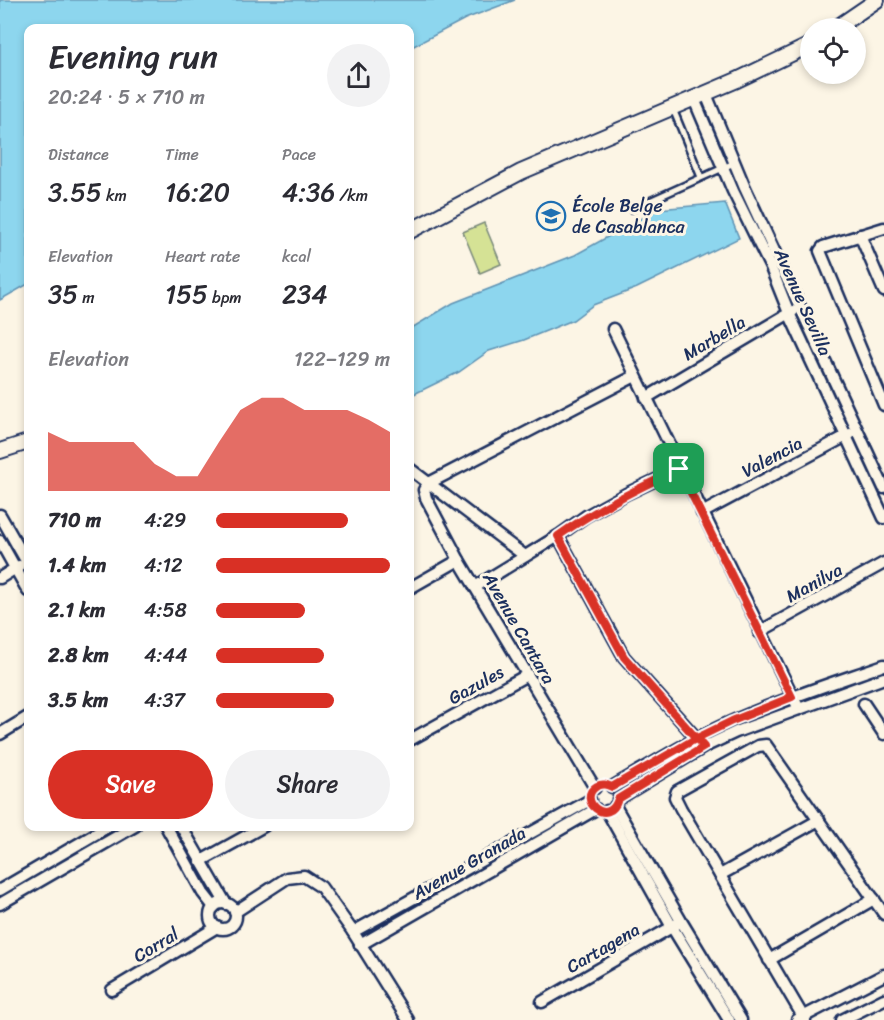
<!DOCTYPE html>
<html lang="en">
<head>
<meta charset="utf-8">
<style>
  :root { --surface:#fff; --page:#f2f2f3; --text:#2b2b33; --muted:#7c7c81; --accent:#d93025 }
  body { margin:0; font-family:Sriracha,sans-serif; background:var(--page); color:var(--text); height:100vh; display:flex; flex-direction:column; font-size:22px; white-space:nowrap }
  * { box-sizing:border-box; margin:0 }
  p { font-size:20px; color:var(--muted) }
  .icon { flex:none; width:33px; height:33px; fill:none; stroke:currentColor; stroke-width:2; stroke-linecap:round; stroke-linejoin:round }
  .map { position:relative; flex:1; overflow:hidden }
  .details { position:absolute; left:24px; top:24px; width:390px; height:807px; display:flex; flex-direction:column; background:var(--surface); border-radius:12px; box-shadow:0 3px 9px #0003 }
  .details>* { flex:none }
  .buttons { position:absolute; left:800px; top:18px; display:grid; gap:12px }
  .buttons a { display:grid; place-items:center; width:66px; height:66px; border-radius:50%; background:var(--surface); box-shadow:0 3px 9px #0003; font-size:30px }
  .pin { position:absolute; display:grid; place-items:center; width:51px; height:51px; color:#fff; margin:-26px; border-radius:12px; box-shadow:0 3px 9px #0006 }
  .round { display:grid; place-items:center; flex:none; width:63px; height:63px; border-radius:32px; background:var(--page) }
  .overview { display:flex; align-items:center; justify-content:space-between; height:102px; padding:0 24px }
  h1 { font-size:33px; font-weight:600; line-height:45px }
  .metrics { display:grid; grid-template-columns:repeat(3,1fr); gap:9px; height:102px; padding:6px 24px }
  .metrics div { display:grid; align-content:center }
  .metrics b { font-size:26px; font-weight:600 }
  .metrics small { font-size:16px; font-weight:400 }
  .metrics p { font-size:16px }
  .chart { height:168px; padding:12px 24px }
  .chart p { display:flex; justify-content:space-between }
  .chart svg { width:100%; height:108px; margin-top:6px; fill:var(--accent); opacity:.7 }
  .button { display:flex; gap:12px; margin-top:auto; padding:12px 24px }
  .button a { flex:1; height:69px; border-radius:36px; background:var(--accent); color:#fff; font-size:24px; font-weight:600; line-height:69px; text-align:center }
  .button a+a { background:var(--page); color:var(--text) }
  ul { padding:0 24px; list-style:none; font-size:20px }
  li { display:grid; grid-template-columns:96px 72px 1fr; align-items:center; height:45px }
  li i { height:15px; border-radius:8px; background:var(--accent) }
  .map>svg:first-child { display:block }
  .green { fill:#d5e295; stroke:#78887a; stroke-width:1.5 }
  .water { fill:#8dd6ee; stroke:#5f93b4; stroke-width:1.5 }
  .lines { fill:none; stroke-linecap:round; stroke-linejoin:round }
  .service-casing { stroke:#1b2f5e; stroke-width:10 }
  .minor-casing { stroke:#1b2f5e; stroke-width:15 }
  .tertiary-casing { stroke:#1b2f5e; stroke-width:18 }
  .service { stroke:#fcf5e5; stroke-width:5 }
  .minor { stroke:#fcf5e5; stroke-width:10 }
  .tertiary { stroke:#fcf5e5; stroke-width:14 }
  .route-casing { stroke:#fff; stroke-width:12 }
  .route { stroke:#d93025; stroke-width:8 }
  .labels { text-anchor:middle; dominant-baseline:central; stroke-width:6; stroke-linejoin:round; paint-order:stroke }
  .poi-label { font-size:18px; fill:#1b2f5e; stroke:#fcf5e5; text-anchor:start }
  .street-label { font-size:18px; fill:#1b2f5e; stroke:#fcf5e5 }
</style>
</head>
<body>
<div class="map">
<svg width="884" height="1020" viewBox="0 0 884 1020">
  <rect width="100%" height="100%" fill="#fcf5e5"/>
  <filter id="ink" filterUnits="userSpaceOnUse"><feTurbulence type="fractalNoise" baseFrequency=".0167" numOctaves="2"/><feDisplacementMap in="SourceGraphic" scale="12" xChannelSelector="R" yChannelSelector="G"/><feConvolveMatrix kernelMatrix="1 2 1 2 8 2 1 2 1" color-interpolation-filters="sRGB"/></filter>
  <g filter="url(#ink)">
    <polygon class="green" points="484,223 501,264 480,273 463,232"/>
    <g class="water">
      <polygon points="0,0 515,0 465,19 410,48 410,28 28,28 28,284 0,300"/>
      <polygon points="725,203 739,238 637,288 593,305 573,320 524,340 489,351 459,372 410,396 410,329 453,303 575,255 658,209"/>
    </g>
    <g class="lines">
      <g class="service-casing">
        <g id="service">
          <polyline points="673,109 701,177"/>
          <polyline points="632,209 734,163"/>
        </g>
      </g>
      <g class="minor-casing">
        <g id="minor">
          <polyline points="706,94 745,188 884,488"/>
          <polyline points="694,99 733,191 771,268 789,313 884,518"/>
          <polyline points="884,228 823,247 820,251 884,405"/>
          <polyline points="860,235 884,291"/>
          <polyline points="613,329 799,709"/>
          <polyline points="646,398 793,311"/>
          <polyline points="410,469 525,556"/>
          <polyline points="429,483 424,490 426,498 459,560 595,788"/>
          <polyline points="429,483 635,376"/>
          <polyline points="702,513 850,434"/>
          <polyline points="0,515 28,564"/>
          <polyline points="558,536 624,657 700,742"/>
          <polyline points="0,541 28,591"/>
          <polyline points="0,578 19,566"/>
          <polyline points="475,587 558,536 586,516 626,494 679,469"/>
          <polyline points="410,588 459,560"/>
          <polyline points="759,632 884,563"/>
          <polyline points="864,704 884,734"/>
          <polyline points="0,734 28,717"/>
          <polyline points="410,740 527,675"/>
          <path d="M612 787C652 764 691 739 733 721 782 699 833 683 884 665"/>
          <polyline points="618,799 704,747 736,732 884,678"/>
          <polyline points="615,806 681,921 741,1020"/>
          <polyline points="607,811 672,927 729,1020"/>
          <polyline points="166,826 203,893 214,907"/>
          <polyline points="181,826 226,904"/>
          <polyline points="201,861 264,826"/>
          <polyline points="720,875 819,820"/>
          <polyline points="0,890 109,826"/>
          <circle cx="223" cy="916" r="13"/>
          <polyline points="0,904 135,826"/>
          <polyline points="235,912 287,878 304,876 321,887 353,932 408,1020"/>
          <polyline points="353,932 590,800"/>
          <polyline points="360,945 596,809"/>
          <polyline points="769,960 874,899"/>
          <polyline points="112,990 217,927"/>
          <polyline points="542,1002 677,924"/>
          <polyline points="797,1020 884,975"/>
          <polyline points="805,1020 681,809 675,797 677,791 758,746 766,745 884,914"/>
          <polyline points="842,1020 884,999"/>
        </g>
      </g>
      <g class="tertiary-casing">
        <g id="tertiary">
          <polyline points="836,28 877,0"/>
          <polyline points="410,231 521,172 737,80 810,45"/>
          <polyline points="0,451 28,442"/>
        </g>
      </g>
      <use href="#service" class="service"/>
      <use href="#minor" class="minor"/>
      <use href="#tertiary" class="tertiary"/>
    </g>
  </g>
  <g class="lines" filter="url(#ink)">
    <g class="route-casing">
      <path id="route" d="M679 469 792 697 732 721 697 738 612 787C607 785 603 783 597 786 575 799 609 829 618 799L704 747 624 657 558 536C596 509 637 489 679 469"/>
    </g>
    <use href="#route" class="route"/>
  </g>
  <defs>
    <g id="school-ring" transform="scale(1.5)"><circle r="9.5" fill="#fcf5e5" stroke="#1f6fb2" stroke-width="1.5"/><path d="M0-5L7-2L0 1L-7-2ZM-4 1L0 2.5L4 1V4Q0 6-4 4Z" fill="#1f6fb2"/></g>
  </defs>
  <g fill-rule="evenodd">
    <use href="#school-ring" x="551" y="216"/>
  </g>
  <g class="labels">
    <g class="poi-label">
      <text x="572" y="206">École Belge<tspan x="572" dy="21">de Casablanca</tspan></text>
    </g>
    <g class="street-label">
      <text transform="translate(803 302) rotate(66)">Avenue Sevilla</text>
      <text transform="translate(714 338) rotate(-31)">Marbella</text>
      <text transform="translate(772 457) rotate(-28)">Valencia</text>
      <text transform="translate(814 583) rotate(-29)">Manilva</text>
      <text transform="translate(519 628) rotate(60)">Avenue Cantara</text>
      <text transform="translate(476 685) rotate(-29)">Gazules</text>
      <text transform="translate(469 863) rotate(-30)">Avenue Granada</text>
      <text transform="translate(156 945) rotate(-31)">Corral</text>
      <text transform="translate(603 948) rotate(-30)">Cartagena</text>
    </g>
  </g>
</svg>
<div class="buttons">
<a><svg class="icon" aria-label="locate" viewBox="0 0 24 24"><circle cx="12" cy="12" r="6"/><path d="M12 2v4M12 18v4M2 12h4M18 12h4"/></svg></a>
</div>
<div class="pin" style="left:679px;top:469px;background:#1e9e55"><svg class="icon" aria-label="arrive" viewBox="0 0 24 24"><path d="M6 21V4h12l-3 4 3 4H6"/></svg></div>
<section class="details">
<div class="overview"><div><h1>Evening run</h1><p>20:24 · 5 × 710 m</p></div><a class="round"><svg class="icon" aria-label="share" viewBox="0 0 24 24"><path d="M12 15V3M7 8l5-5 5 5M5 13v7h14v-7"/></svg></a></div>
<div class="metrics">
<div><p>Distance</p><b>3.55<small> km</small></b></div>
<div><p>Time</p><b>16:20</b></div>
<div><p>Pace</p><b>4:36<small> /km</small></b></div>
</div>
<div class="metrics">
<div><p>Elevation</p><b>35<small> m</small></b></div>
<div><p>Heart rate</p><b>155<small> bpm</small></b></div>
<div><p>kcal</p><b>234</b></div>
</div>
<div class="chart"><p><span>Elevation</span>122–129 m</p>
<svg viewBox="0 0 160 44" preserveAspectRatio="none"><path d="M0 44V20L10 24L20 24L30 24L40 24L50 33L60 38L70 38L80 24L90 11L100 6L110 6L120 11L130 11L140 11L150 15L160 20V44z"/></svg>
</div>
<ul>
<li><b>710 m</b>4:29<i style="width:76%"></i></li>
<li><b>1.4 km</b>4:12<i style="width:100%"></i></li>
<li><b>2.1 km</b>4:58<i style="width:51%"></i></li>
<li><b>2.8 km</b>4:44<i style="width:62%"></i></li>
<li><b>3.5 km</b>4:37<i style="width:68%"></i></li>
</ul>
<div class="button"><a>Save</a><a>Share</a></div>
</section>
</div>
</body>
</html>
